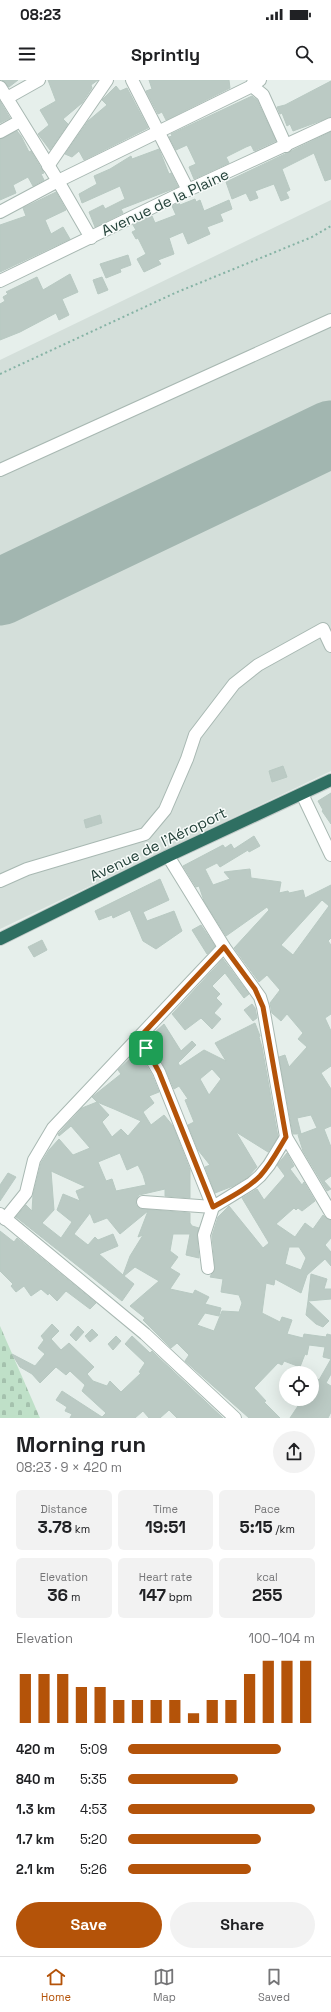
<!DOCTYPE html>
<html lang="en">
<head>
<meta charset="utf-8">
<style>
  :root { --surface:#fff; --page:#f2f2f2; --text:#202124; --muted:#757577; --line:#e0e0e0; --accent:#b45309 }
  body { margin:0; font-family:"Space Grotesk",sans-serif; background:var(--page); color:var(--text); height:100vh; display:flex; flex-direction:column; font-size:15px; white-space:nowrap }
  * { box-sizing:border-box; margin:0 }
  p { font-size:13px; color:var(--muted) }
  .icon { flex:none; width:22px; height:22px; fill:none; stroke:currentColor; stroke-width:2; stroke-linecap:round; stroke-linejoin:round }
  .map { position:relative; height:1338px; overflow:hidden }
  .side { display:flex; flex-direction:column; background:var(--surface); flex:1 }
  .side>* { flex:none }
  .controls { position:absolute; left:279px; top:1286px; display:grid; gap:8px }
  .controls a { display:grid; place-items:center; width:40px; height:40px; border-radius:50%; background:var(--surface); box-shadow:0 4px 16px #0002; font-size:20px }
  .pin { position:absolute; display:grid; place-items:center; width:34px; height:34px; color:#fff; margin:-17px; border-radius:8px; box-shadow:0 2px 6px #0006 }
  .round { display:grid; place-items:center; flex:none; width:42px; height:42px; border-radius:21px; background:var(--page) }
  .headline { display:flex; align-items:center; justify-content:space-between; height:68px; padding:0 16px }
  h1 { font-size:22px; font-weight:600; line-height:30px }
  .metrics { display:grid; grid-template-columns:repeat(3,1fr); gap:6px; height:68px; padding:4px 16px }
  .metrics div { display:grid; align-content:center; border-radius:6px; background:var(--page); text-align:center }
  .metrics b { font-size:17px; font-weight:600 }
  .metrics small { font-size:11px; font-weight:400 }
  .metrics p { font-size:11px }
  .chart { height:112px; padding:8px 16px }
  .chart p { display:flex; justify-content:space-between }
  .chart svg { width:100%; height:72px; margin-top:4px; stroke:var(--accent); stroke-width:6 }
  .primary-button { display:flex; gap:8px; margin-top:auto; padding:8px 16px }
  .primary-button a { flex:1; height:46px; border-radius:24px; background:var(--accent); color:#fff; font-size:16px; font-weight:600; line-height:46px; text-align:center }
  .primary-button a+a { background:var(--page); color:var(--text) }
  ul { padding:0 16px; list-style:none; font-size:13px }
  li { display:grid; grid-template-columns:64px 48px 1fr; align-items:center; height:30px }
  li i { height:10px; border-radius:5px; background:var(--accent) }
  .status { display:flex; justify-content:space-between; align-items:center; height:28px; padding:0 20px; background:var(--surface); direction:ltr }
  .status svg { height:11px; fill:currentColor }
  header { display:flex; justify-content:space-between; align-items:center; height:52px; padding:0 16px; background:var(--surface); font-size:18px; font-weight:600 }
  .dock { display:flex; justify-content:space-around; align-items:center; height:56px; border-top:1px solid var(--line); background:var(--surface); font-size:11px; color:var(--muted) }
  .dock a { display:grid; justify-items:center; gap:2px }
  .dock .on { color:var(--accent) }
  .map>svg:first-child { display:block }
  .built { fill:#d4dfda }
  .cemetery { fill:url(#cemetery-stones) }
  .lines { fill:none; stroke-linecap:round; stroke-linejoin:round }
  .runway { stroke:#a2b6b0; stroke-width:67 }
  .building { fill:#bbcac4; stroke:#b8c9c2; fill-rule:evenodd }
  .minor-casing { stroke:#a8b8b2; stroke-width:14 }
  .highway-casing { stroke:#c2cac8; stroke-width:14 }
  .path { stroke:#86b3a5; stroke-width:2; stroke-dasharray:2 3; stroke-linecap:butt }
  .minor { stroke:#fff; stroke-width:12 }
  .highway { stroke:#2f6f62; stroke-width:12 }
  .route-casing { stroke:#fff; stroke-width:8 }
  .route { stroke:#b45309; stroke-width:5 }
  .labels { text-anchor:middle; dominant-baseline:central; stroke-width:3; stroke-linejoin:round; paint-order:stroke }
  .street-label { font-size:15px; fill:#24423a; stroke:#f7fbf9 }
</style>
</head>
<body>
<div class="status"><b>08:23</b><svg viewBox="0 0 49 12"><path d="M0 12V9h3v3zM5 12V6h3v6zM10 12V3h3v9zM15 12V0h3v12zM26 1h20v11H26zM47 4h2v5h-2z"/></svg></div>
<header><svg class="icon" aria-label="menu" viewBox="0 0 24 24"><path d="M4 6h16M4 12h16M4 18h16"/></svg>Sprintly<svg class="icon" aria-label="search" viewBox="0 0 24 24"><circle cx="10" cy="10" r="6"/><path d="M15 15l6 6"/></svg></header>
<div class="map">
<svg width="331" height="1338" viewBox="0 0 331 1338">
  <defs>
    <pattern id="cemetery-stones" width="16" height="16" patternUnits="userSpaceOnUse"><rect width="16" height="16" fill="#bfe0c8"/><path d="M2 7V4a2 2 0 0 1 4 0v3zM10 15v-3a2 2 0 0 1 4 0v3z" fill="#a4c1ad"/></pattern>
  </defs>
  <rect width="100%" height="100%" fill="#e6efeb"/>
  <polygon class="built" points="331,120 331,691 0,849 0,280"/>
  <polygon class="cemetery" points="0,1246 40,1338 0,1338"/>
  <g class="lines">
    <polyline class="runway" points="0,512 331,354"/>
  </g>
  <g class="building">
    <polygon points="2,0 18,0 9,7"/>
    <polygon points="48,0 98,0 91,5 92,8 82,23 63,39 68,44 50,70 38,54 49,45 40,30 56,21"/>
    <polygon points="149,0 229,0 230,8 166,40 162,32 158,34 146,11 152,9"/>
    <polygon points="331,1 331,37 293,51 290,44 287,46 282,33 280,34 277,27 285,25"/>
    <polygon points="116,6 120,11 127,8 148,48 84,80 79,71 72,77 65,74 88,41 107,25 102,20"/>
    <polygon points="252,16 257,20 276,61 254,71 251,65 246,67 226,77 229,83 194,99 189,87 196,84 187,65 176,70 169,57 172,56 171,54"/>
    <polygon points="0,21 10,38 0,43"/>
    <polygon points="17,51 21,56 29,72 31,71 44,93 41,94 44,100 33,106 28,97 13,105 16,113 0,120 0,59"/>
    <polygon points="331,52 331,99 325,101 314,73 282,89 290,110 286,112 289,118 281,121 274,104 255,111 258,118 250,121 246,113 232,119 226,102"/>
    <polygon points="159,69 169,94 171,93 178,107 121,129 123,133 95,147 89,132 103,125 105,129 125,119 120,106 82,123 79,114 97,104 94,96 110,89 131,76 132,79"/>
    <polygon points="56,112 66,130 45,140 51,154 63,147 70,159 0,192 0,145 26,136 23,128"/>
    <polygon points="195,119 196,122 200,120 204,131 229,120 232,129 220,134 223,141 207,147 210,154 188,164 183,152 169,158 174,174 158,180 161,184 144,192 137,179 146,174 138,158 136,159 132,152 136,150 133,145 152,136 155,143 176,135 172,126 179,123 180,125"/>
    <polygon points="128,175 131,185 120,189 121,192 106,198 100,184"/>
    <polygon points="70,194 78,212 62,219 69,235 59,240 56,233 20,252 0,260 0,224 5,221 3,217 8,214 6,212 37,197 43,210"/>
    <polygon points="102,197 108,210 98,214 93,200"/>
    <polygon points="283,686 287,697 272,702 269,691"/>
    <polygon points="331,713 331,744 322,731 323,730 318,721"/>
    <polygon points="100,735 102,743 86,748 84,740"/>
    <path d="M254 756 260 766 249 772 248 770 220 787 217 783 205 789 213 805 230 799 224 792 250 789 251 798 281 802 279 813 288 811 289 813 303 810 305 818 331 805V858L328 861 331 865V934L325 938 331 951V986L321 993 331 1009V1046L324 1049 331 1067V1096L324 1101 331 1109 327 1111 303 1071 298 1055 317 1048 311 1035 297 1038 301 1054H293L279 977 285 975 289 987 307 967 298 959 303 953 287 934 281 941 272 933 270 923 280 910 267 895 259 902 234 868 269 830 267 827 226 856 204 821 199 806 196 807 183 786 223 765 225 768 231 764 234 769ZM322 820 329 826 293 875 281 865Z"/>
    <polygon points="160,799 169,820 143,832 147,841 174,831 182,851 156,869 143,861 130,830 113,838 112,835 99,840 95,831"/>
    <polygon points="201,845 215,866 207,874 192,850"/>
    <polygon points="42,860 47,870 34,877 28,867"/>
    <polygon points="223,879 249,914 244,918 225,893 212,906 220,914 216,918 222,924 214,933 221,939 212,949 201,938 185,950 172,934"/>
    <polygon points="252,924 255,928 257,938 253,941 244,930"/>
    <path d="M255 943 260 956 259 957 262 967 278 1057 268 1072 236 1052 257 1087 248 1097 233 1106 215 1113 205 1087 210 1085 198 1070 188 1045 194 1042 185 1020 188 1019 179 1006 174 1009 165 988 147 959 164 944 181 971 192 961 196 965 178 983 180 986 204 970 226 981 215 963ZM212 989 221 999 209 1015 200 999Z"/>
    <path d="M137 970 152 995 159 1012 149 1016 154 1023 143 1032 151 1045 164 1035 173 1046 190 1090V1118L165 1116V1109L139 1115 137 1118 136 1125 142 1129 190 1133V1143L192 1146 199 1148 197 1156 199 1178 186 1175 190 1154H173L170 1171 178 1177 170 1188 180 1194 170 1209 193 1214 195 1210 209 1217 205 1224 221 1228 219 1236 205 1233 197 1245 214 1251 222 1231 239 1232 242 1223 239 1215 221 1212 223 1199 210 1197 215 1187 212 1156 218 1137 229 1126 263 1168 269 1163 242 1118 257 1109 264 1120 285 1096 277 1085 287 1073 294 1086 290 1089 302 1105 304 1102 315 1121 302 1131 298 1128 296 1130 294 1128 276 1144 295 1157 305 1143 313 1149 323 1135 327 1139 331 1140V1158L325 1165 331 1172V1186L325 1179 307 1195 301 1213 275 1199 274 1205 266 1203 262 1233 280 1242 282 1237 292 1240 287 1254 303 1258 304 1254 326 1257 327 1254 331 1255V1294L326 1303 331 1306V1332L328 1338H290L298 1326 295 1324 299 1319H312V1307L317 1298 319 1300 331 1279 323 1277 325 1267 309 1265 307 1275 305 1274 300 1287 284 1281 282 1285 278 1283 254 1308 266 1321 264 1322 280 1338H249L185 1281 189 1275 177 1263 171 1268 143 1240 145 1238 130 1226 159 1201 135 1187 124 1196 134 1204 122 1221 16 1137 26 1125 32 1131 33 1115 41 1083 49 1070 59 1059 73 1075 90 1068 71 1046 59 1056 58 1054 82 1028 97 1022 92 1017 121 994 118 990 135 974ZM97 1022 114 1029 141 1041 128 1056 121 1049 112 1057 102 1042 109 1035ZM120 1073 127 1090 138 1085 143 1095 146 1105 116 1111 112 1099 106 1101 98 1082ZM51 1091 86 1107 76 1111 80 1121 63 1114 57 1130 72 1142 61 1158 42 1143 54 1130ZM148 1131 138 1157 143 1155 130 1176 123 1195 99 1174 118 1166 113 1154 98 1160 95 1157 88 1165 74 1154 90 1133 94 1143 107 1138 120 1154ZM289 1167H299L306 1178 301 1190 285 1184Z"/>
    <polygon points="8,1093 16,1097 0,1121 0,1105"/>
    <polygon points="0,1151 14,1162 17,1158 96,1223 90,1229 66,1211 57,1221 49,1213 48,1215 41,1209 31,1216 24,1206 16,1212 11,1206 13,1204 0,1191"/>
    <polygon points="311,1194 327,1199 324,1209 331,1209 331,1219 308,1221"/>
    <polygon points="308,1221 329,1241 323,1247 316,1244 306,1235"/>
    <polygon points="52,1244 59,1251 51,1259 61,1270 69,1263 94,1287 87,1294 93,1301 107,1306 110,1301 121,1312 141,1293 139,1292 145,1283 125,1264 132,1256 150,1273 152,1271 155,1274 223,1338 177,1338 169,1330 160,1338 149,1338 143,1331 135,1338 70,1338 72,1334 65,1331 67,1327 56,1320 62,1311 102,1337 106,1333 82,1311 85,1305 70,1291 66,1295 56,1287 40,1303 32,1294 20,1287 12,1274 35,1286 45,1274 38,1268 44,1260 41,1256"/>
    <polygon points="78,1246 84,1252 76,1261 70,1255"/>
    <polygon points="92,1249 98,1255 90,1262 85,1256"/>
    <polygon points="116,1256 121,1261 113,1270 108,1264"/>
  </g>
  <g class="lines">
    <g class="minor-casing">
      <g id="minor">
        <polyline points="132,0 188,110"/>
        <polyline points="254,0 252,6 263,15 286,66"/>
        <polyline points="0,7 58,101 91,158"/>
        <polyline points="7,18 39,0"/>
        <polyline points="0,52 20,41"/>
        <polyline points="48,86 107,0"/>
        <polyline points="0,132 58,101 252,6 260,0"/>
        <polyline points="0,201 188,110 331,44"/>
        <polyline points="0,390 331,240"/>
        <polyline points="302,714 331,775"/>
        <polyline points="168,776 224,867 260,917 263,927 286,1057 331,1133"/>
        <polyline points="0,801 27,789 145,754 165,730 187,679 195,655 234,604 258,585 323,549 331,566"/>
        <polyline points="138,959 145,968 159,992 213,1127 204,1155 208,1188"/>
        <polyline points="143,1122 213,1127 252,1103 260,1096 269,1085 286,1057"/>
        <polyline points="0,1134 145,1254 235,1338"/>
        <polyline points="5,1139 26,1113 34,1080 53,1048 224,867"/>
      </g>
    </g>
    <g class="highway-casing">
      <polyline id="highway" points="0,859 168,776 331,700"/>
    </g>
    <polyline class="path" points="0,294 175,213 312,157 331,146"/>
    <use href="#minor" class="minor"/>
    <use href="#highway" class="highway"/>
  </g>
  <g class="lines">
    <g class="route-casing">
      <path id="route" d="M224 867 255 909 263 927 286 1057C278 1070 271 1084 260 1096 247 1109 229 1118 213 1127L159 992 146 968 138 959Z"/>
    </g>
    <use href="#route" class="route"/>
  </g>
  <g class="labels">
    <g class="street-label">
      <text transform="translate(165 122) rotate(-25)">Avenue de la Plaine</text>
      <text transform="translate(158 764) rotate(-26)">Avenue de l'Aéroport</text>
    </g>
  </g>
</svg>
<div class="controls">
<a><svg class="icon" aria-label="locate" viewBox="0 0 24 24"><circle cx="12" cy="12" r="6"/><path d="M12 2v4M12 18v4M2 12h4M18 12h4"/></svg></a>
</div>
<div class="pin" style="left:146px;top:968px;background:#1e9e55"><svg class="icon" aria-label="arrive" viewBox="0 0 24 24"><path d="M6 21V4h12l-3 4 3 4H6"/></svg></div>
</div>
<section class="side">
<div class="headline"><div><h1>Morning run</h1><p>08:23 · 9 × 420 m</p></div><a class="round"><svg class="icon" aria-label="share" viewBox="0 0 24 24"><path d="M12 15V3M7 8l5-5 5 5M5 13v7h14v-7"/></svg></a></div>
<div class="metrics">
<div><p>Distance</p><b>3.78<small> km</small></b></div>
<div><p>Time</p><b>19:51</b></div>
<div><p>Pace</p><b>5:15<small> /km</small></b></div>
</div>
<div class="metrics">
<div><p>Elevation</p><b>36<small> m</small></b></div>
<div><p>Heart rate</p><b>147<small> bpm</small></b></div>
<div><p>kcal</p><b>255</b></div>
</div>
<div class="chart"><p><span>Elevation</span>100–104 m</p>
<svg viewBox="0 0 160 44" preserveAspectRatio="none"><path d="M5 44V14M15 44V14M25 44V14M35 44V22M45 44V22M55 44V30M65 44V30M75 44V30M85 44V30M95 44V38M105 44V30M115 44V30M125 44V14M135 44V6M145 44V6M155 44V6"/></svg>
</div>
<ul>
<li><b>420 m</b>5:09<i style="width:82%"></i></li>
<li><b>840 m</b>5:35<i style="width:59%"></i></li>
<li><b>1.3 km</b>4:53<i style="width:100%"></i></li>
<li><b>1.7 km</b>5:20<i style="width:71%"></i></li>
<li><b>2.1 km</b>5:26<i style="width:66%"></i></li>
</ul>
<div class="primary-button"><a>Save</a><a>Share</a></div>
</section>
<nav class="dock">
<a class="on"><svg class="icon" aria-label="home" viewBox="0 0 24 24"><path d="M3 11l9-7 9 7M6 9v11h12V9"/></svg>Home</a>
<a><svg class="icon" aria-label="map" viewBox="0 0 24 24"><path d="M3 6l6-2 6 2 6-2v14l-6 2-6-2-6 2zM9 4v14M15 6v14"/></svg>Map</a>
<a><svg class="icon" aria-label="saved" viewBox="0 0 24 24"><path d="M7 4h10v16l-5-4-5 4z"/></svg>Saved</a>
</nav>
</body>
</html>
